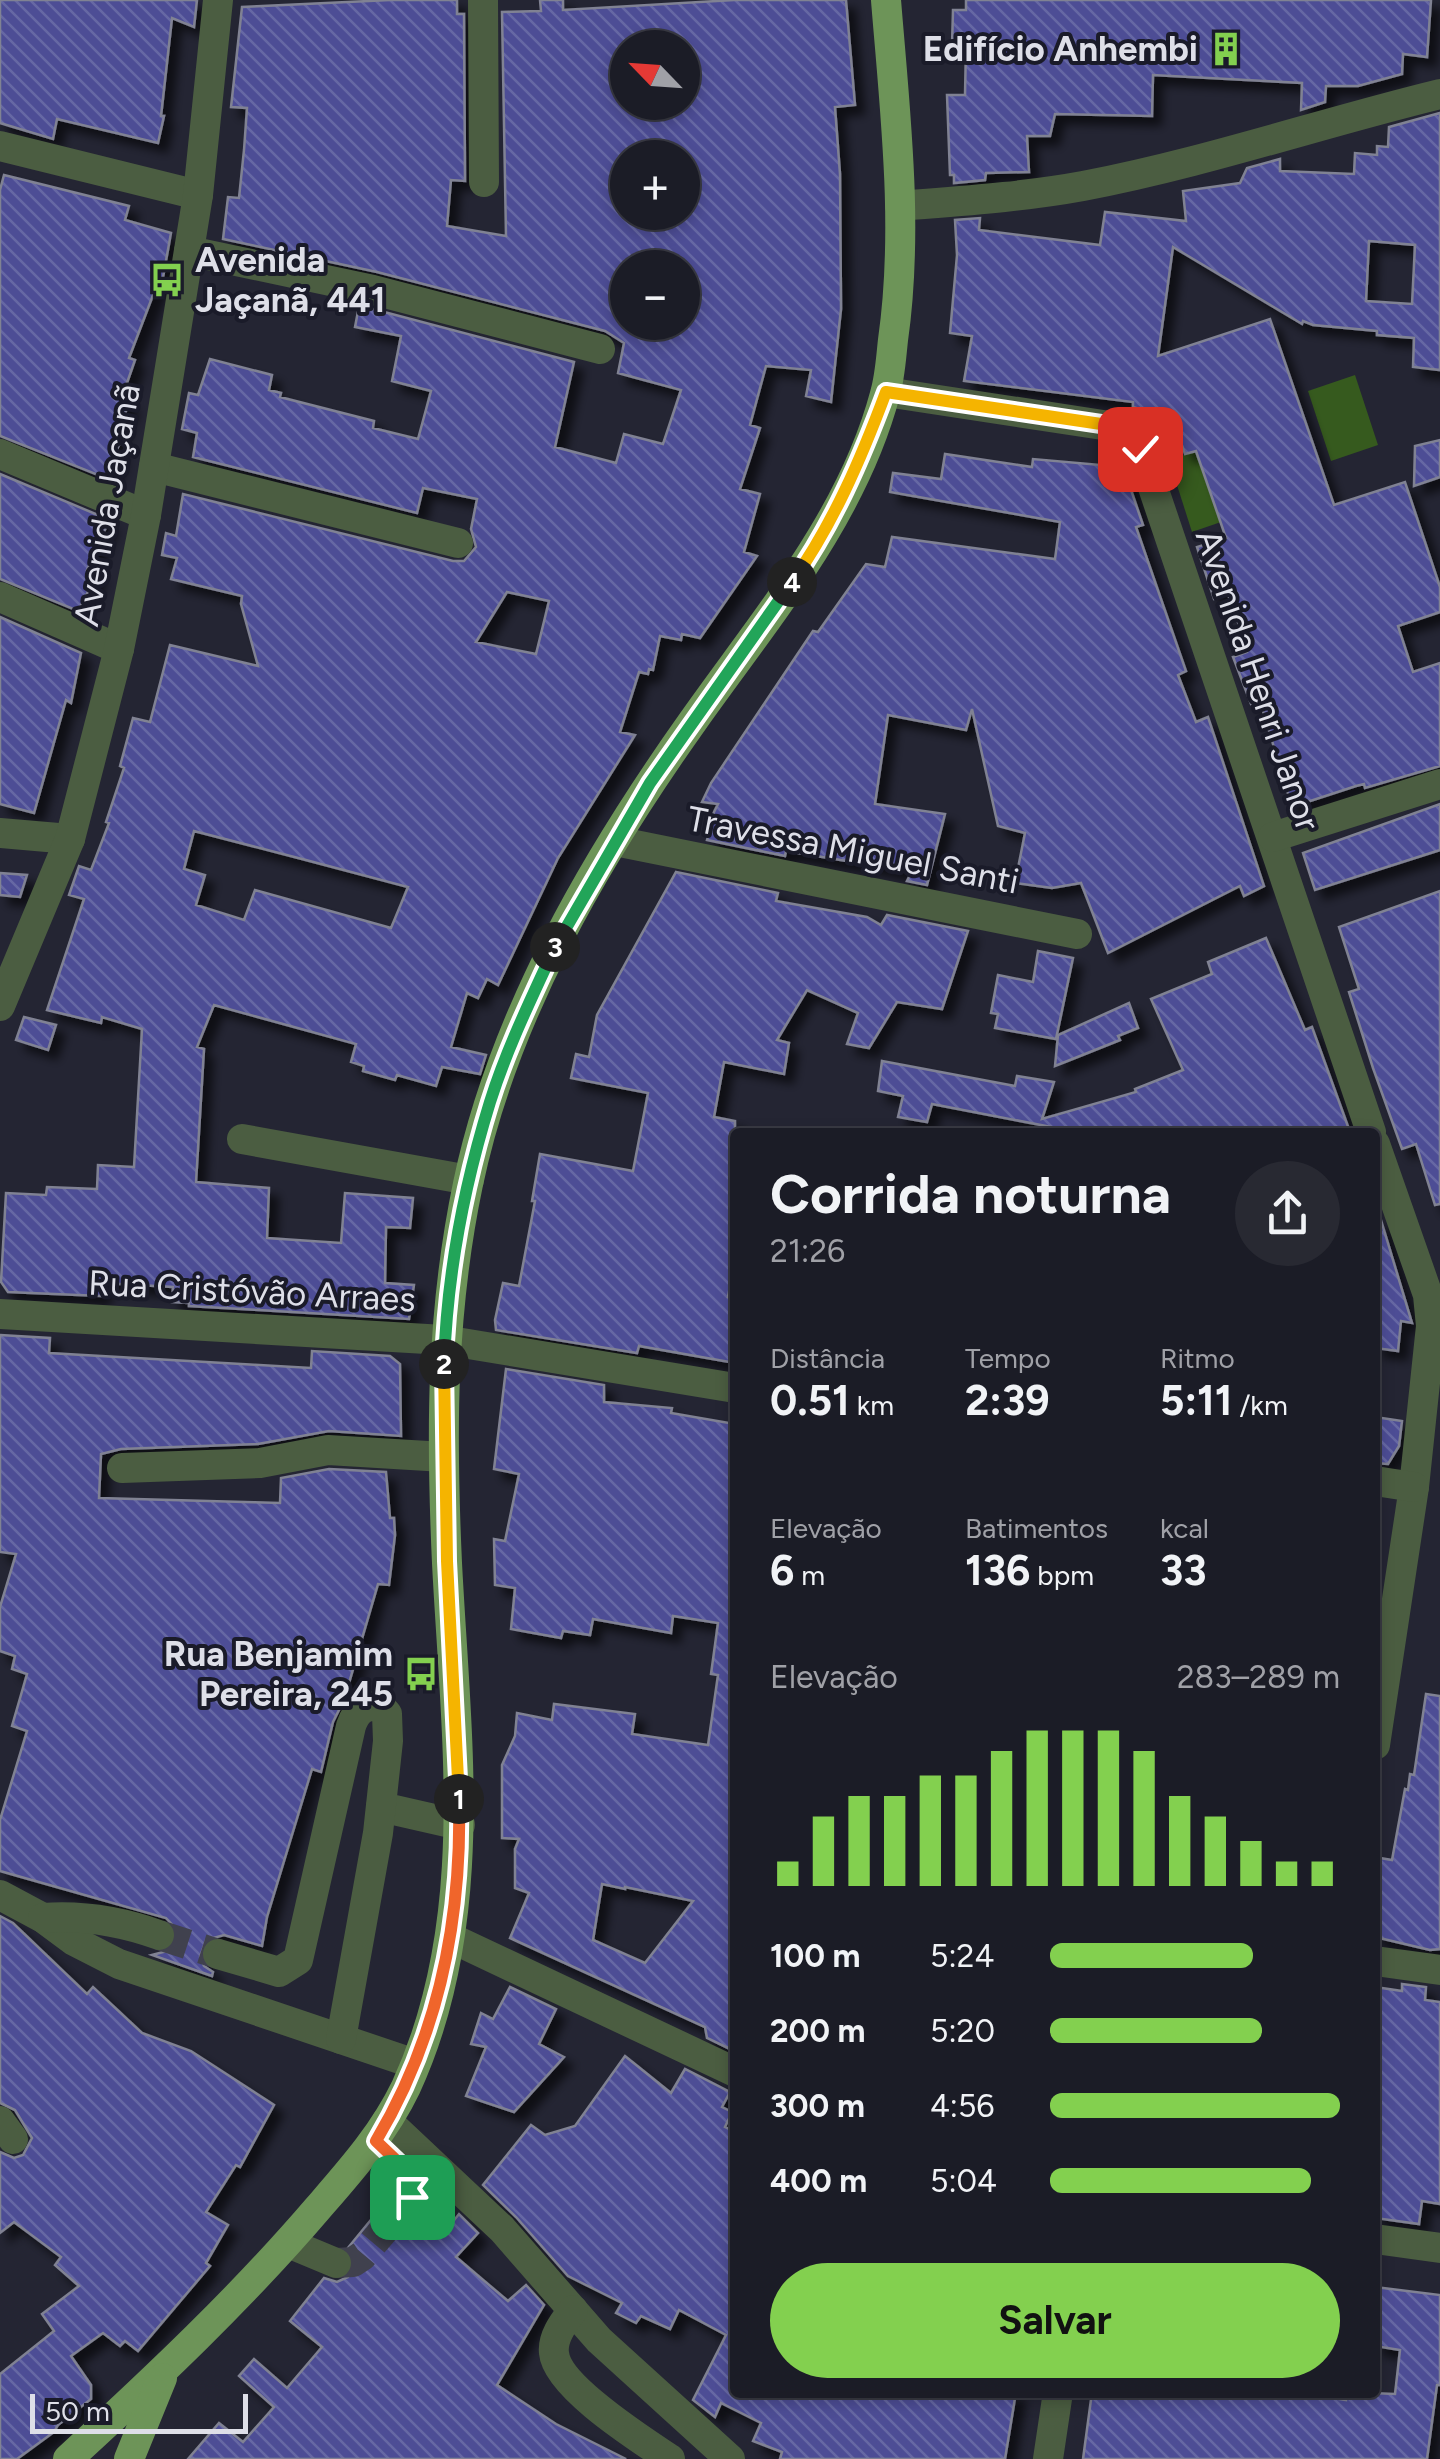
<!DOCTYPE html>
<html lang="pt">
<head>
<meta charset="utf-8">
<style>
  :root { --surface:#1b1c26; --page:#282932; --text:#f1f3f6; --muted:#a0a1a7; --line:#393a43; --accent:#83d04f }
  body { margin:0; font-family:Figtree,sans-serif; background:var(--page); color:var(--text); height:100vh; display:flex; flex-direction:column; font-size:38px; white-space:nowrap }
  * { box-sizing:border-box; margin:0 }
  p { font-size:32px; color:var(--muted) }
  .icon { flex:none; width:55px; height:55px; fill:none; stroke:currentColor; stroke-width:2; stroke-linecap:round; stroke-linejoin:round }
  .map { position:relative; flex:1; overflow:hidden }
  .panel { position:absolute; left:730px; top:1128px; width:650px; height:1270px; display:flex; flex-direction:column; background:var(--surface); border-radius:10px; box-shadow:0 5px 15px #0003,0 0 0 2px var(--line) }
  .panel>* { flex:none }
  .needle { width:65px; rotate:295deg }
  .controls { position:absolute; left:610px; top:30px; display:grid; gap:20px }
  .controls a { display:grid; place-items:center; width:90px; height:90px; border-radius:50%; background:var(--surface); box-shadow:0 5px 15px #0003,0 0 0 2px var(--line); font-size:50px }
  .scale { position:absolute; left:30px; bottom:25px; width:218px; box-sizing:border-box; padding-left:10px; border:5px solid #dedfe8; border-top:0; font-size:28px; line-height:35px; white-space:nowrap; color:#dedfe8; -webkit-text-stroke:8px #1a1b29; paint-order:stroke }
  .pin { position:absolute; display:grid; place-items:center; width:85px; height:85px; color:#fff; margin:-42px; border-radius:20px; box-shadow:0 5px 15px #0006 }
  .km { position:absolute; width:50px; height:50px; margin:-25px; border-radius:50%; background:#222; color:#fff; font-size:28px; line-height:50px; text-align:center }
  .round { display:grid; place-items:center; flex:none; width:105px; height:105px; border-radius:52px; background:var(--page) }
  .head { display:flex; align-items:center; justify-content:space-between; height:170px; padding:0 40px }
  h1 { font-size:55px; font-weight:700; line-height:75px }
  .stats { display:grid; grid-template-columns:repeat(3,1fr); gap:15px; height:170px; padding:10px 40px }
  .stats div { display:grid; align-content:center }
  .stats b { font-size:42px; font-weight:700 }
  .stats small { font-size:28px; font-weight:400 }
  .stats p { font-size:28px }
  .chart { height:280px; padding:20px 40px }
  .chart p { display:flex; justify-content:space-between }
  .chart svg { width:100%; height:180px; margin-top:10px; stroke:var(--accent); stroke-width:6 }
  .primary-button { display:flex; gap:20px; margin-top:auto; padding:20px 40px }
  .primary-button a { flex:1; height:115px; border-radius:60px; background:var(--accent); color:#111; font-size:40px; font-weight:700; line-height:115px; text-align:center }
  ul { padding:0 40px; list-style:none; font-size:32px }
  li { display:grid; grid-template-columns:160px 120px 1fr; align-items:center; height:75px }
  li i { height:25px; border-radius:12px; background:var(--accent) }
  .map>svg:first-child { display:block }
  .green { fill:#365a1e }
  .building { fill:url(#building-back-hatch); stroke:#808293; stroke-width:2.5; fill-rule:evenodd; filter:url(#shadow) }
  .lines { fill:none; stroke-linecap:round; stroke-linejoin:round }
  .minor-tunnel { stroke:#40414e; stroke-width:30; stroke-dasharray:30 15; stroke-linecap:butt }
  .minor { stroke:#4b5d41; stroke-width:30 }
  .major { stroke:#6d9458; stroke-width:30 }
  .split-1-casing { stroke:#fff; stroke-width:20 }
  .split-2-casing { stroke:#fff; stroke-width:20 }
  .split-3-casing { stroke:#fff; stroke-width:20 }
  .split-4-casing { stroke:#fff; stroke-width:20 }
  .split-5-casing { stroke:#fff; stroke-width:20 }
  .split-1 { stroke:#f0652b; stroke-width:12 }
  .split-2 { stroke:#f5b400; stroke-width:12 }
  .split-3 { stroke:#22a559; stroke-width:12 }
  .split-4 { stroke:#22a559; stroke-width:12 }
  .split-5 { stroke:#f5b400; stroke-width:12 }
  .labels { text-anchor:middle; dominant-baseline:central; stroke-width:8; stroke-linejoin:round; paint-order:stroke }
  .poi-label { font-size:35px; font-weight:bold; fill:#dedfe8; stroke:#1a1b29; text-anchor:end }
  .street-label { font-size:35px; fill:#dedfe8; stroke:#1a1b29 }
</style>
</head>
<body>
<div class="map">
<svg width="1440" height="2459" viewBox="0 0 1440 2459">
  <defs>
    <pattern id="building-back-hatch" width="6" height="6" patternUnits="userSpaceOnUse" patternTransform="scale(2.5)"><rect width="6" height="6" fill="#4d4e95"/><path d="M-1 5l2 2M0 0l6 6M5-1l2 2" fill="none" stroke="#6667a4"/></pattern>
    <filter id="shadow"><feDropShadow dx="9" dy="9" stdDeviation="5" flood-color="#0009"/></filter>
  </defs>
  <rect width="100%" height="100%" fill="#242533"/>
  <g class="green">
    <polygon points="1355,375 1378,445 1331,461 1308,391"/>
    <polygon points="1196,451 1221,522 1192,532 1169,460"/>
  </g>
  <g class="building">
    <polygon points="0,0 197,0 194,27 172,18 161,116 164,116 158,143 57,119 53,139 0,123"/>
    <path d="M390 0H457V14H464L465 181 451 180 447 226 506 236 502 12 541 11 540 0H563V10L734 0H846L855 105 835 107 840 174 841 309 831 402 806 396 811 370 766 366 750 425 760 428 740 489 760 494 744 552 757 556 700 638 682 634 681 640 660 636 653 670 649 669 648 674 639 672 620 732 635 735 558 858 498 985 487 979 478 998 467 993 451 1047 486 1055 480 1074 442 1067 436 1086 397 1075 395 1080 363 1071 364 1066 351 1062 356 1044 214 1005 197 1047 204 1049 196 1182 269 1188 267 1238 341 1243 345 1193 413 1198 410 1228 386 1227 385 1283 414 1285 409 1319 189 1306V1303L172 1302 173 1287 102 1283 101 1296 8 1292 1 1282 6 1193 46 1195 47 1187 97 1189 98 1165 134 1167 142 1029 102 1017 101 1023 47 1010 84 899 69 895 79 866 91 870 109 823 106 822 124 768 120 766 133 718 150 722 170 645 258 666 241 604 242 596 171 579 177 558 162 555 166 533 176 536 183 494 453 561H464L476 547 471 529 477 499 423 488 417 513 193 457 197 433 182 429 189 393 198 395 210 359 272 375 269 390 281 393 280 397 374 421 373 428 418 439 431 391 392 381 401 336 355 327 359 306 369 308 574 362 555 447 616 463 624 434 663 444 681 390 618 373 624 343 605 331 377 272 223 239 228 197 239 198 244 150 247 108 231 107 242 7ZM628 48H682V102H628ZM628 158H682V212H628ZM628 268H682V322H628ZM507 592 549 601 536 654 476 642ZM194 831 302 859 408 887 391 928 255 890 244 920 196 905 205 875 184 869Z"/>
    <polygon points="966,0 1431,0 1427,57 1403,54 1402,74 1358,86 1326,86 1325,102 1301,110 1302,83 1153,75 1152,116 1055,114 1050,136 1027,136 1029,172 986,173 985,180 954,183 954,175 950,175 947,95 965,95 966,46 952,46 953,10 966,10"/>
    <path d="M1440 113V370L1413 367 1414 338 1377 335V331L1313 325 1303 321 1302 324 1173 247 1158 356 1270 319 1334 505 1405 482 1440 587V612L1398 626 1413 672 1440 663V766L1365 788 1364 784 1356 786 1292 807 1260 701 1251 704 1233 657 1247 652 1245 642 1228 594 1214 599 1197 547 1226 538 1196 451 1185 454 1173 420 1133 407V402L964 381 972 336 950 333 957 255 955 220 980 218 979 230 1100 245 1105 212 1186 221 1183 191 1240 183 1247 168 1280 159V171L1354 174 1355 153 1377 155V146L1388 147 1389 127ZM1369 241 1415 245 1412 304 1366 301Z"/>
    <polygon points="4,175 129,206 125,220 171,233 162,283 158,282 129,358 135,360 121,400 129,403 114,443 119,445 114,456 117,458 108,479 0,436 0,190"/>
    <polygon points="1440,440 1440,477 1414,486 1415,446"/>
    <polygon points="1108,445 1116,446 1143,525 1136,527 1186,671 1178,675 1196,722 1208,717 1264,886 1244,896 1240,886 1108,953 1081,883 1052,888 1015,883 1025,833 998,826 972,709 966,730 888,715 875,804 945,814 927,885 907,881 911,873 883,867 786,851 785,856 707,840 712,823 709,822 718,804 702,802 711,783 813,631 818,632 866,564 885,567 892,537 1055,559 1060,522 890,492 893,473 941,479 945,454 1032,467 1033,459 1100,465"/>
    <polygon points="0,474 103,517 101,520 108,523 87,570 97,574 78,611 0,579"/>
    <polygon points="0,617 81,653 71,703 66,700 34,813 0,804"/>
    <polygon points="1440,804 1440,850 1315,890 1303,853"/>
    <polygon points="676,872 778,893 776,901 867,917 881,925 887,915 968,931 942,1009 897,1002 869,1048 847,1044 858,1013 807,990 777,1040 789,1043 784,1074 724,1062 714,1117 735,1121 735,1259 728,1297 735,1298 735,1363 639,1346 637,1353 496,1330 495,1320 503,1283 519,1286 535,1201 532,1201 540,1154 633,1171 648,1093 571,1078 576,1054 589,1057 597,1015"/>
    <polygon points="0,873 27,875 20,897 0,895"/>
    <polygon points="1440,891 1440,1204 1435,1205 1416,1144 1402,1149 1373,1068 1349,992 1359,989 1339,927"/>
    <polygon points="1266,938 1305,1030 1312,1027 1350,1132 1077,1132 932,1104 927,1122 898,1117 903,1096 878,1091 882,1061 1015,1086 1017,1076 1054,1082 1042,1119 1136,1092 1135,1089 1183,1070 1151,999 1212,974 1208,962"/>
    <polygon points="1038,951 1073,958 1056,1039 995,1028 998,1014 991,1013 998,975 1033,982"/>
    <polygon points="1129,1003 1138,1028 1118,1036 1120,1040 1055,1066 1058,1035"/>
    <polygon points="24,1017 56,1025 48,1050 16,1040"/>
    <polygon points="1381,1220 1412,1323 1401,1321 1398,1351 1375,1348 1375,1221"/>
    <polygon points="0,1335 50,1338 49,1353 311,1368 312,1351 390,1356 400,1364 401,1436 329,1431 258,1444 121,1449 101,1454 99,1498 280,1503 281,1478 329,1469 386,1472 390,1518 394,1518 395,1535 389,1585 378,1584 344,1700 333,1722 321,1772 312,1769 267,1917 262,1946 224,1935 206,1940 200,1957 204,1966 213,1972 212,1976 152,1955 171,1950 176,1942 177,1930 166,1918 0,1871 0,1820 27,1731 12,1726 27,1674 12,1669 15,1656 0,1651 0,1607 16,1554 0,1552"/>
    <path d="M506 1369 604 1385V1402L672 1408 671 1413 735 1424V2044L732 2050 707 2038 705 2027 510 1938 529 1893 515 1888V1849L519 1839 502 1838V1765L515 1736 517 1713 552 1720 554 1704 635 1714 632 1734 708 1745 718 1675 711 1674 718 1623 673 1616 671 1633 593 1619 590 1635 563 1631 561 1638 511 1629 515 1588 495 1585 494 1539 505 1541 519 1474 494 1469ZM602 1884 625 1889V1887L693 1901 645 1963 593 1940Z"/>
    <polygon points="1375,1417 1402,1421 1399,1446 1388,1464 1375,1463"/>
    <polygon points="1426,1694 1440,1696 1440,1949 1430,1950 1375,1937 1375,1888 1380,1858 1392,1860 1405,1789 1408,1790 1410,1774 1414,1775"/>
    <polygon points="0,1916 13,1923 87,1994 93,1987 142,2033 191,2051 274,2105 240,2167 236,2165 206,2212 228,2225 206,2263 210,2266 138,2351 125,2341 120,2346 103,2333 71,2356 91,2385 91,2399 58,2425 54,2432 17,2459 0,2459 0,2374 54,2331 42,2314 79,2286 55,2265 61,2257 14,2222 0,2233 0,2152 14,2158 23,2155 32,2138 15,2110 0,2103"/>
    <polygon points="1402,1984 1426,1987 1425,2000 1440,2002 1440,2204 1422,2201 1419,2224 1375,2218 1375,1987 1402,1991"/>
    <polygon points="510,1987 556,2009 539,2044 564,2057 514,2112 466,2096 486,2047 471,2044 481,2013 493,2019"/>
    <polygon points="625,2056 671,2093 685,2069 730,2092 722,2107 732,2112 725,2127 735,2132 735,2392 1016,2392 1005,2459 780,2459 782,2452 753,2441 761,2423 721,2403 715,2417 693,2400 726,2335 679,2310 670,2329 641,2316 636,2323 616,2313 622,2303 568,2276 516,2217 483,2185 531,2125 545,2135 575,2126"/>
    <polygon points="397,2188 447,2229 459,2214 478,2233 456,2257 508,2301 526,2285 544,2305 497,2385 556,2424 626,2459 188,2459 219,2423 243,2442 274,2407 239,2376 254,2359 287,2388 322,2347 290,2321 324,2278 337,2282 348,2277 355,2262 347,2249"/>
    <polygon points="1375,2287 1440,2295 1440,2385 1437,2385 1427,2459 1083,2459 1092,2392 1189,2392 1215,2396 1216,2392 1296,2392 1346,2400 1347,2392 1395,2394 1400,2350 1375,2346"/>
  </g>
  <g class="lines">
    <g class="minor-tunnel">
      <polyline points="159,1935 218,1954"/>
      <polyline points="336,2263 353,2262 362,2256 412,2197"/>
    </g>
    <g class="minor">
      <polyline points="483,0 484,182"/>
      <polyline points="0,146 198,195"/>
      <path d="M900 206C961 201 1023 197 1083 186 1204 163 1321 123 1440 94"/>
      <polyline points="189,251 373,290 600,349"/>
      <polyline points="886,392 1129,429 1140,449 1371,1132"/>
      <polyline points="0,454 146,515"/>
      <polyline points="154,467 458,543"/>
      <polyline points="0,597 119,649"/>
      <polyline points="0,833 70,839"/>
      <polyline points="1273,837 1440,784"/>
      <polyline points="615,841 1077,934"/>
      <polyline points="0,1006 70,839 119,649 146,515 198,195 218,0"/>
      <polyline points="242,1139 469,1180"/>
      <polyline points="1375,1144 1428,1295 1431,1326 1414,1487 1375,1745"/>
      <polyline points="0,1314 444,1340 735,1388"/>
      <polyline points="122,1468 260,1463 328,1450 444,1457"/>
      <polyline points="1375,1481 1414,1487"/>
      <polyline points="381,1807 460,1825"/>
      <polyline points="0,1895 43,1918 74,1941 119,1964 415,2064"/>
      <path d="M43 1918C84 1915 120 1921 159 1935"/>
      <polyline points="451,1938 735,2072"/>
      <path d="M218 1954 279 1972 298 1960 351 1726C356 1711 365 1703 381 1707L387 1714 388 1741 378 1833 341 2039"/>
      <polyline points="1375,1961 1440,1970"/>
      <polyline points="0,2121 13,2139"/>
      <polyline points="387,2121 502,2229 599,2340 730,2459"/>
      <polyline points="375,2141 421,2184"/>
      <polyline points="1375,2239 1440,2248"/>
      <polyline points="288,2243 336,2263"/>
      <path d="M573 2310C564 2322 552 2337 554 2353 557 2387 642 2440 670 2459"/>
      <polyline points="1048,2459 1058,2392"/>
    </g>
    <g class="major">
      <path d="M68 2459C155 2379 241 2298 318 2208 351 2170 384 2133 406 2087 482 1922 456 1739 447 1563 441 1432 441 1313 468 1184 503 1016 595 859 693 721 765 619 852 518 885 394 890 377 891 358 893 340 909 228 895 112 886 0"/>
      <polyline points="129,2459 162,2378"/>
    </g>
  </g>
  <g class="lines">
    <g class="split-1-casing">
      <path id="split-1" d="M412 2197 421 2184 376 2141C438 2037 462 1920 459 1799"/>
    </g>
    <g class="split-2-casing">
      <polyline id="split-2" points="444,1364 447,1561 459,1799"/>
    </g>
    <g class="split-3-casing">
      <path id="split-3" d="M444 1364C447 1276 464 1186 490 1102 507 1048 532 997 555 947"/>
    </g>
    <g class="split-4-casing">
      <polyline id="split-4" points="555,947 650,783 792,582"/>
    </g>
    <g class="split-5-casing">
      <path id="split-5" d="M792 582C833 524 861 459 886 392L1128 428 1140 449"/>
    </g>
    <use href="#split-1" class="split-1"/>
    <use href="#split-2" class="split-2"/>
    <use href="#split-3" class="split-3"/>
    <use href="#split-4" class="split-4"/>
    <use href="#split-5" class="split-5"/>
  </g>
  <defs>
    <g id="building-bare" transform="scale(2.7)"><path d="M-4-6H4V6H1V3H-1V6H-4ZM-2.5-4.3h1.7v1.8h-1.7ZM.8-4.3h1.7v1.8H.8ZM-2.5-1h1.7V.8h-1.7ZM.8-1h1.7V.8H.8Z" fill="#83d04f" stroke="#1a1b29" stroke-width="2.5" paint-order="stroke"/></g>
    <g id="bus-bare" transform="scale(2.7)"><path d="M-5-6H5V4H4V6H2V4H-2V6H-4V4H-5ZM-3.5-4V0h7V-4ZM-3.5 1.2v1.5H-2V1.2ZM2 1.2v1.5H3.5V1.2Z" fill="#83d04f" stroke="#1a1b29" stroke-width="2.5" paint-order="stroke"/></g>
  </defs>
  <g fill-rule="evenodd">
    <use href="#building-bare" x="1226" y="49"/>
    <use href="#bus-bare" x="167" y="280"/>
    <use href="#bus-bare" x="421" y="1674"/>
  </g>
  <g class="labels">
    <g class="poi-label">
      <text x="1198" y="49">Edifício Anhembi</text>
      <text x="195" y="260" text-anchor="start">Avenida<tspan x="195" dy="40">Jaçanã, 441</tspan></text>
      <text x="393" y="1654">Rua Benjamim<tspan x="393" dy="40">Pereira, 245</tspan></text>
    </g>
    <g class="street-label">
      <text transform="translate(107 505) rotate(-80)">Avenida Jaçanã</text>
      <text transform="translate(1258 680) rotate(71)">Avenida Henri Janor</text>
      <text transform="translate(853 850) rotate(11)">Travessa Miguel Santi</text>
      <text transform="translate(252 1291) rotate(3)">Rua Cristóvão Arraes</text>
    </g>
  </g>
</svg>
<div class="controls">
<a><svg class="needle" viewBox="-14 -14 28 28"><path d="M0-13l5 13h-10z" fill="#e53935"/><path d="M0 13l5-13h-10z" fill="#a0a1a7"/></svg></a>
<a>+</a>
<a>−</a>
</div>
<div class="scale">50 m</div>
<div class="pin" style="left:412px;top:2197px;background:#1e9e55"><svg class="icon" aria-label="arrive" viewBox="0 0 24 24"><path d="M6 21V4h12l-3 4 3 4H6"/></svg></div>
<div class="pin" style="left:1140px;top:449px;background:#d93025"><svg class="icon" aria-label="check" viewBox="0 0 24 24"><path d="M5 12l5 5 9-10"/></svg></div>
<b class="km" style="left:459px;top:1799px">1</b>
<b class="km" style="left:444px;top:1364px">2</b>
<b class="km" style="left:555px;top:947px">3</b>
<b class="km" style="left:792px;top:582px">4</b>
<section class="panel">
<div class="head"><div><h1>Corrida noturna</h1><p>21:26</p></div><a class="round"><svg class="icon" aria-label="share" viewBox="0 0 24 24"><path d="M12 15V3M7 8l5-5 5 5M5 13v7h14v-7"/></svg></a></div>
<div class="stats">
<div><p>Distância</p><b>0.51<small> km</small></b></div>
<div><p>Tempo</p><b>2:39</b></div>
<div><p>Ritmo</p><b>5:11<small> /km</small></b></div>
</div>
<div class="stats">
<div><p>Elevação</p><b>6<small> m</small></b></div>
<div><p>Batimentos</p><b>136<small> bpm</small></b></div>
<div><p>kcal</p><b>33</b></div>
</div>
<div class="chart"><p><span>Elevação</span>283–289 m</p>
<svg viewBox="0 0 160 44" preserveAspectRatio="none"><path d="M5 44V38M15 44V27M25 44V22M35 44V22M45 44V17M55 44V17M65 44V11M75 44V6M85 44V6M95 44V6M105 44V11M115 44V22M125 44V27M135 44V33M145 44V38M155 44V38"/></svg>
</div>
<ul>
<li><b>100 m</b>5:24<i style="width:70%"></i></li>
<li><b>200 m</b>5:20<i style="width:73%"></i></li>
<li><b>300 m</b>4:56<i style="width:100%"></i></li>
<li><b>400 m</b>5:04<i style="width:90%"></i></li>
</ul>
<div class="primary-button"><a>Salvar</a></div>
</section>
</div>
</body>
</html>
